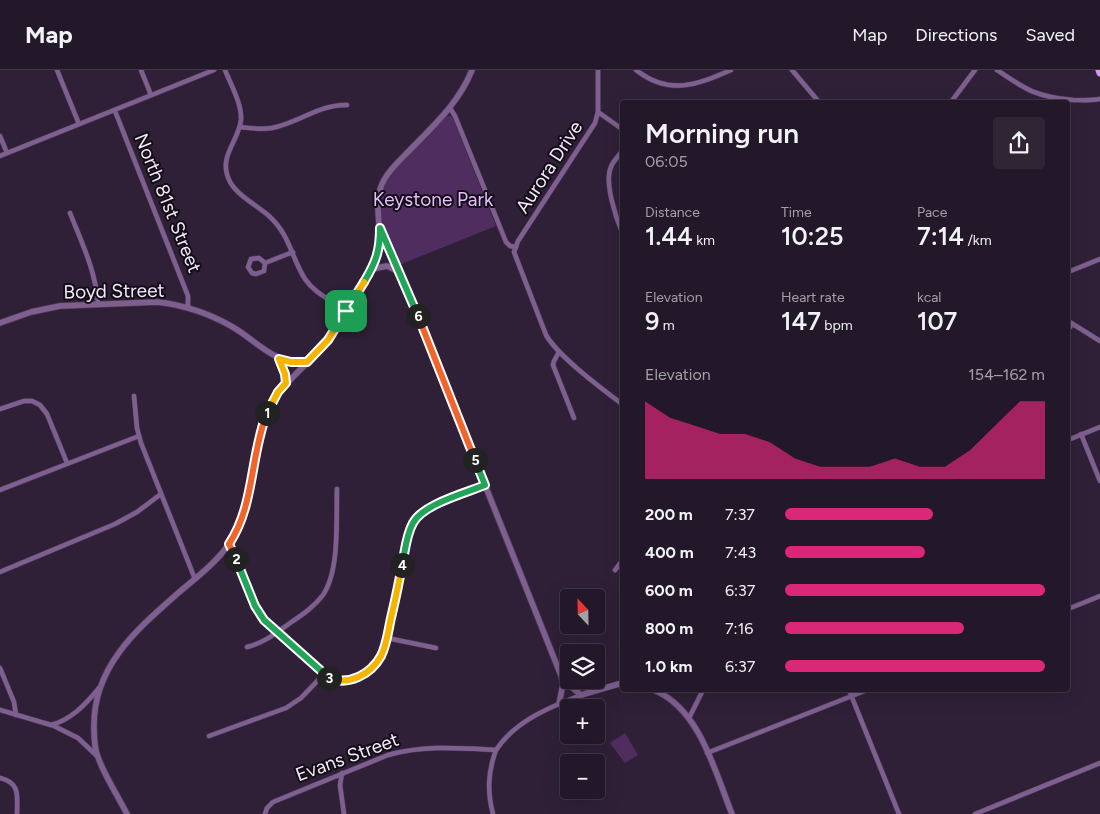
<!DOCTYPE html>
<html lang="en">
<head>
<meta charset="utf-8">
<style>
  :root { --surface:#231829; --page:#2f2535; --text:#f1f3f6; --muted:#a3a0a8; --line:#403746; --accent:#db2777 }
  body { margin:0; font-family:Figtree,sans-serif; background:var(--page); color:var(--text); height:100vh; display:flex; flex-direction:column; font-size:19px; white-space:nowrap }
  * { box-sizing:border-box; margin:0 }
  p { font-size:16px; color:var(--muted) }
  .icon { flex:none; width:28px; height:28px; fill:none; stroke:currentColor; stroke-width:2; stroke-linecap:round; stroke-linejoin:round }
  .map { position:relative; flex:1; overflow:hidden }
  .drawer { position:absolute; left:620px; top:30px; width:450px; height:592px; display:flex; flex-direction:column; background:var(--surface); border-radius:5px; box-shadow:0 5px 20px #0002,0 0 0 1px var(--line) }
  .drawer>* { flex:none }
  .needle { width:32px; rotate:338deg }
  .buttons { position:absolute; left:560px; top:519px; display:grid; gap:10px }
  .buttons a { display:grid; place-items:center; width:45px; height:45px; border-radius:5px; background:var(--surface); box-shadow:0 5px 20px #0002,0 0 0 1px var(--line); font-size:25px }
  .pin { position:absolute; display:grid; place-items:center; width:42px; height:42px; color:#fff; margin:-21px; border-radius:10px; box-shadow:0 2px 8px #0006 }
  .km { position:absolute; width:25px; height:25px; margin:-12px; border-radius:50%; background:#222; color:#fff; font-size:14px; line-height:25px; text-align:center }
  .round { display:grid; place-items:center; flex:none; width:52px; height:52px; border-radius:5px; background:var(--page) }
  .headline { display:flex; align-items:center; justify-content:space-between; height:85px; padding:0 25px }
  h1 { font-size:28px; font-weight:600; line-height:38px }
  .metrics { display:grid; grid-template-columns:repeat(3,1fr); gap:8px; height:85px; padding:5px 25px }
  .metrics div { display:grid; align-content:center }
  .metrics b { font-size:25px; font-weight:600 }
  .metrics small { font-size:14px; font-weight:400 }
  .metrics p { font-size:14px }
  .chart { height:140px; padding:10px 25px }
  .chart p { display:flex; justify-content:space-between }
  .chart svg { width:100%; height:90px; margin-top:5px; fill:var(--accent); opacity:.7 }
  ul { padding:0 25px; list-style:none; font-size:16px }
  li { display:grid; grid-template-columns:80px 60px 1fr; align-items:center; height:38px }
  li i { height:12px; border-radius:6px; background:var(--accent) }
  header { display:flex; align-items:center; gap:30px; box-sizing:border-box; height:70px; padding:0 25px; background:var(--surface); border-bottom:1px solid var(--line) }
  header strong { font-size:24px }
  nav { display:flex; gap:28px; margin-inline-start:auto; font-size:18px }
  .map>svg:first-child { display:block }
  .green { fill:#4f2e5f }
  .lines { fill:none; stroke-linecap:round; stroke-linejoin:round }
  .minor-casing { stroke:#4a3c52; stroke-width:5.5 }
  .tertiary-casing { stroke:#4a3c52; stroke-width:7 }
  .primary-casing { stroke:#4a3c52; stroke-width:8 }
  .minor { stroke:#7f5f90; stroke-width:4.5 }
  .tertiary { stroke:#7f5f90; stroke-width:5.5 }
  .primary { stroke:#d994fb; stroke-width:7 }
  .split-1-casing { stroke:#fff; stroke-width:10 }
  .split-2-casing { stroke:#fff; stroke-width:10 }
  .split-3-casing { stroke:#fff; stroke-width:10 }
  .split-4-casing { stroke:#fff; stroke-width:10 }
  .split-5-casing { stroke:#fff; stroke-width:10 }
  .split-6-casing { stroke:#fff; stroke-width:10 }
  .split-7-casing { stroke:#fff; stroke-width:10 }
  .split-8-casing { stroke:#fff; stroke-width:10 }
  .split-1 { stroke:#f5b400; stroke-width:6 }
  .split-2 { stroke:#f0652b; stroke-width:6 }
  .split-3 { stroke:#22a559; stroke-width:6 }
  .split-4 { stroke:#f5b400; stroke-width:6 }
  .split-5 { stroke:#22a559; stroke-width:6 }
  .split-6 { stroke:#f0652b; stroke-width:6 }
  .split-7 { stroke:#22a559; stroke-width:6 }
  .split-8 { stroke:#f5b400; stroke-width:6 }
  .labels { text-anchor:middle; dominant-baseline:central; stroke-width:4; stroke-linejoin:round; paint-order:stroke }
  .street-label { font-size:19px; fill:#f3e9f9; stroke:#130d17 }
  .park-label { font-size:19px; fill:#e7bffc; stroke:#130d17 }
</style>
</head>
<body>
<header>
<strong>Map</strong>
<nav><a>Map</a><a>Directions</a><a>Saved</a></nav>
</header>
<div class="map">
<svg width="1100" height="744" viewBox="0 0 1100 744">
  <rect width="100%" height="100%" fill="#2f2037"/>
  <g class="green">
    <path d="M447 46H451L453 48 496 156 399 195C375 138 368 125 414 78 424 68 435 53 447 46Z"/>
    <polygon points="625,663 638,685 625,693 610,673"/>
  </g>
  <g class="lines">
    <g class="minor-casing">
      <g id="minor">
        <polyline points="57,0 79,54"/>
        <polyline points="141,0 151,25"/>
        <path d="M225 0C231 15 242 34 241 50 239 69 221 85 227 104 231 123 256 134 269 146 290 165 291 187 305 209 315 224 332 230 346 241"/>
        <path d="M598 0V42L595 53 518 171 514 182 546 265C559 287 601 318 622 334"/>
        <path d="M636 0C669 26 697 15 731 0"/>
        <polyline points="792,0 819,32"/>
        <path d="M997 0C1026 20 1037 27 1073 30 1082 30 1091 31 1100 29"/>
        <polyline points="951,32 975,0"/>
        <polyline points="450,38 455,46 506,172 510,176 516,177"/>
        <polyline points="115,41 188,226 188,238"/>
        <polyline points="598,42 622,59"/>
        <path d="M240 57C250 58 261 60 272 58 298 53 320 34 347 35"/>
        <polyline points="0,66 7,83"/>
        <path d="M622 81C619 86 613 91 611 97 604 112 616 148 622 162"/>
        <polyline points="0,86 214,0"/>
        <path d="M70 143C82 173 96 202 98 234"/>
        <polyline points="265,193 264,201 256,204 252,203 248,197 251,189 259,188 265,193 293,182"/>
        <polyline points="1068,202 1100,189"/>
        <polyline points="1068,251 1100,271"/>
        <polyline points="1068,260 1072,254"/>
        <polyline points="559,282 554,291 553,295 574,348"/>
        <polyline points="134,326 137,358 141,373 195,509"/>
        <polyline points="0,339 24,331 32,331 40,335 47,344 67,393"/>
        <polyline points="1081,364 1100,411"/>
        <polyline points="1068,370 1100,357"/>
        <polyline points="0,420 139,366"/>
        <path d="M229 474 260 546 328 607C350 617 371 603 382 584L410 460C414 450 419 444 428 438L485 415"/>
        <polyline points="615,500 622,491"/>
        <polyline points="0,502 115,454 137,442 161,424"/>
        <polyline points="1068,539 1100,526"/>
        <polyline points="387,568 436,578"/>
        <path d="M247 577C264 573 276 563 290 553 302 545 314 537 323 525 340 500 336 449 337 419"/>
        <polyline points="0,598 14,632 16,645"/>
        <polyline points="849,620 899,744"/>
        <path d="M0 640 51 655C71 650 86 634 99 618"/>
        <polyline points="689,648 703,620"/>
        <polyline points="52,655 78,668 96,685"/>
        <polyline points="209,666 286,638 301,628 324,604"/>
        <polyline points="707,683 867,620"/>
        <polyline points="342,703 340,715 344,744"/>
        <path d="M0 708C21 713 17 727 17 744"/>
        <path d="M265 744 267 738 273 732 388 685C424 675 459 678 496 680 515 651 550 637 581 625"/>
        <path d="M493 744C487 721 488 702 496 680"/>
        <polyline points="975,744 1100,693"/>
      </g>
    </g>
    <g class="tertiary-casing">
      <g id="tertiary">
        <polyline points="382,161 400,202"/>
        <polyline points="372,199 387,196 400,202 560,603 569,615 581,625 622,613"/>
        <path d="M0 253 31 242 60 236 157 232C184 235 208 243 231 256 259 272 272 294 307 292"/>
        <polyline points="279,289 285,304 286,313"/>
        <path d="M654 620C700 639 715 702 732 744"/>
        <polyline points="559,634 563,614 561,605"/>
        <path d="M127 744C118 726 104 705 98 687 94 678 94 666 94 657 93 597 136 560 177 524 197 507 219 491 233 468 256 430 249 382 268 342 280 316 300 301 319 281 331 268 340 251 350 235 359 219 369 205 377 189 386 163 370 135 384 110 390 99 400 90 409 81 433 56 459 33 472 0"/>
      </g>
    </g>
    <g class="primary-casing">
      <polyline id="primary" points="1099,0 1100,3"/>
    </g>
    <use href="#minor" class="minor"/>
    <use href="#tertiary" class="tertiary"/>
    <use href="#primary" class="primary"/>
  </g>
  <g class="lines">
    <g class="split-1-casing">
      <polyline id="split-1" points="267,343 278,322 286,313 285,304 279,289 291,292 307,292 328,270 346,241"/>
    </g>
    <g class="split-2-casing">
      <path id="split-2" d="M236 489 229 474C255 435 250 385 267 343"/>
    </g>
    <g class="split-3-casing">
      <polyline id="split-3" points="236,489 255,536 264,550 329,608"/>
    </g>
    <g class="split-4-casing">
      <path id="split-4" d="M329 608C349 616 371 604 381 586 387 574 388 561 391 548 395 531 399 513 402 495"/>
    </g>
    <g class="split-5-casing">
      <path id="split-5" d="M402 495C405 482 406 465 413 453 423 434 466 423 485 415L475 390"/>
    </g>
    <g class="split-6-casing">
      <polyline id="split-6" points="418,246 475,390"/>
    </g>
    <g class="split-7-casing">
      <path id="split-7" d="M364 212C376 192 380 181 380 158L418 246"/>
    </g>
    <g class="split-8-casing">
      <polyline id="split-8" points="346,241 364,212"/>
    </g>
    <use href="#split-1" class="split-1"/>
    <use href="#split-2" class="split-2"/>
    <use href="#split-3" class="split-3"/>
    <use href="#split-4" class="split-4"/>
    <use href="#split-5" class="split-5"/>
    <use href="#split-6" class="split-6"/>
    <use href="#split-7" class="split-7"/>
    <use href="#split-8" class="split-8"/>
  </g>
  <g class="labels">
    <g class="street-label">
      <text transform="translate(549 97) rotate(-57)">Aurora Drive</text>
      <text transform="translate(168 133) rotate(68)">North 81st Street</text>
      <text transform="translate(114 221) rotate(-1)">Boyd Street</text>
      <text transform="translate(347 687) rotate(-20)">Evans Street</text>
    </g>
    <g class="park-label">
      <text x="433" y="129">Keystone Park</text>
    </g>
  </g>
</svg>
<div class="buttons">
<a><svg class="needle" viewBox="-14 -14 28 28"><path d="M0-13l5 13h-10z" fill="#e53935"/><path d="M0 13l5-13h-10z" fill="#a3a0a8"/></svg></a>
<a><svg class="icon" aria-label="layers" viewBox="0 0 24 24"><path d="M12 4l9 5-9 5-9-5zM3 14l9 5 9-5"/></svg></a>
<a>+</a>
<a>−</a>
</div>
<div class="pin" style="left:346px;top:241px;background:#1e9e55"><svg class="icon" aria-label="arrive" viewBox="0 0 24 24"><path d="M6 21V4h12l-3 4 3 4H6"/></svg></div>
<b class="km" style="left:267px;top:343px">1</b>
<b class="km" style="left:236px;top:489px">2</b>
<b class="km" style="left:329px;top:608px">3</b>
<b class="km" style="left:402px;top:495px">4</b>
<b class="km" style="left:475px;top:390px">5</b>
<b class="km" style="left:418px;top:246px">6</b>
<section class="drawer">
<div class="headline"><div><h1>Morning run</h1><p>06:05</p></div><a class="round"><svg class="icon" aria-label="share" viewBox="0 0 24 24"><path d="M12 15V3M7 8l5-5 5 5M5 13v7h14v-7"/></svg></a></div>
<div class="metrics">
<div><p>Distance</p><b>1.44<small> km</small></b></div>
<div><p>Time</p><b>10:25</b></div>
<div><p>Pace</p><b>7:14<small> /km</small></b></div>
</div>
<div class="metrics">
<div><p>Elevation</p><b>9<small> m</small></b></div>
<div><p>Heart rate</p><b>147<small> bpm</small></b></div>
<div><p>kcal</p><b>107</b></div>
</div>
<div class="chart"><p><span>Elevation</span>154–162 m</p>
<svg viewBox="0 0 160 44" preserveAspectRatio="none"><path d="M0 44V6L10 14L20 18L30 22L40 22L50 26L60 34L70 38L80 38L90 38L100 34L110 38L120 38L130 30L140 18L150 6L160 6V44z"/></svg>
</div>
<ul>
<li><b>200 m</b>7:37<i style="width:57%"></i></li>
<li><b>400 m</b>7:43<i style="width:54%"></i></li>
<li><b>600 m</b>6:37<i style="width:100%"></i></li>
<li><b>800 m</b>7:16<i style="width:69%"></i></li>
<li><b>1.0 km</b>6:37<i style="width:100%"></i></li>
</ul>
</section>
</div>
</body>
</html>
